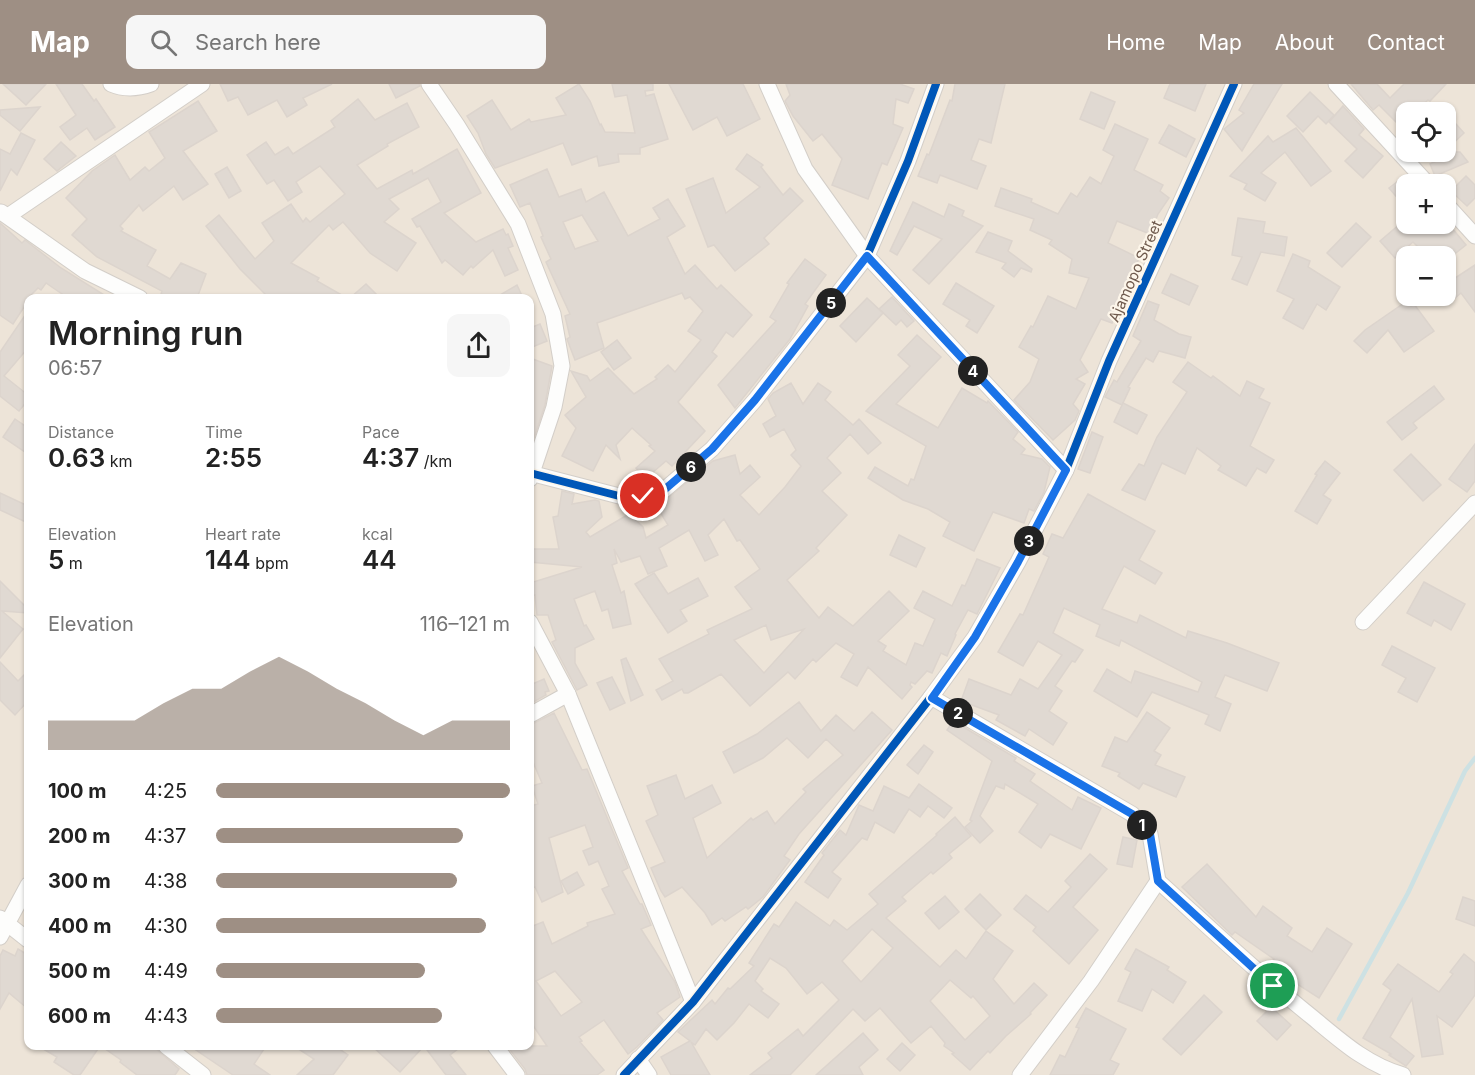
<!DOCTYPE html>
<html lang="en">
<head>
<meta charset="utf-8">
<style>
  :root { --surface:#fff; --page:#f6f6f6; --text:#222; --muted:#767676; --accent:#9e8f84 }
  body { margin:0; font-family:Inter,sans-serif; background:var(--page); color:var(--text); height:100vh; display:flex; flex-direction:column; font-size:22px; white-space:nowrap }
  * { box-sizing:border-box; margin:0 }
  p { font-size:20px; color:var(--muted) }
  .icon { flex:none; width:33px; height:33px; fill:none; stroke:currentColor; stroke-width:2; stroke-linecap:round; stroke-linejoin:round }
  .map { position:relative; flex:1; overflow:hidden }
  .panel { position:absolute; left:24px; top:210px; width:510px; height:756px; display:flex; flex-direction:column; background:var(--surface); border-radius:12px; box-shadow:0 2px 4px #0004 }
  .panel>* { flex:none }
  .tools { position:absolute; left:1396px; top:18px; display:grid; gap:12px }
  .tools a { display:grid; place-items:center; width:60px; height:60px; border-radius:12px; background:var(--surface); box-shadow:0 2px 4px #0004; font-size:30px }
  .pin { position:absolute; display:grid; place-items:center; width:51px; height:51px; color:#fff; margin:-26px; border:3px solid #fff; border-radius:50%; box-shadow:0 2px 6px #0007 }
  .km { position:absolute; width:30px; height:30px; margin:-15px; border-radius:50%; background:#222; color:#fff; font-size:16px; line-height:30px; text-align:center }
  .round { display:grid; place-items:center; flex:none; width:63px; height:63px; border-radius:12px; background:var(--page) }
  .headline { display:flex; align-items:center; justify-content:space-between; height:102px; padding:0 24px }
  h1 { font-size:33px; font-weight:600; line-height:45px }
  .stats { display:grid; grid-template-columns:repeat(3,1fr); gap:9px; height:102px; padding:6px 24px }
  .stats div { display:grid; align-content:center }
  .stats b { font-size:26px; font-weight:600 }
  .stats small { font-size:16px; font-weight:400 }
  .stats p { font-size:16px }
  .chart { height:168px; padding:12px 24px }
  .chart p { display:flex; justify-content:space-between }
  .chart svg { width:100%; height:108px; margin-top:6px; fill:var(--accent); opacity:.7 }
  ul { padding:0 24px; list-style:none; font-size:20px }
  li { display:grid; grid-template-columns:96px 72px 1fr; align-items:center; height:45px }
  li i { height:15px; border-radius:8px; background:var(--accent) }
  header { display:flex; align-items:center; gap:36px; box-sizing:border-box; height:84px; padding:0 30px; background:var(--accent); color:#fff }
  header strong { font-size:28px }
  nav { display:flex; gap:33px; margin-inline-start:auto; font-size:21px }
  .search { width:420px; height:54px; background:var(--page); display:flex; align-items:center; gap:15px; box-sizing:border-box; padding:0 21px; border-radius:12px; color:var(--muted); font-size:22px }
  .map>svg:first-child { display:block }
  .residential { fill:#ede4d8; fill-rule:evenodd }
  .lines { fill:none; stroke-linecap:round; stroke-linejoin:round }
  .stream { stroke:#cde1e3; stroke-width:4.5 }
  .building { fill:#e0d9d2; stroke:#dcd4cd; stroke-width:1.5; fill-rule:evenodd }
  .minor-casing { stroke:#d3cec8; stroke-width:17 }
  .minor { stroke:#fdfdfc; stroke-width:15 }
  .cycleway-casing { stroke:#fdf6ea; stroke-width:11 }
  .cycleway { stroke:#0057b8; stroke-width:8 }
  .route-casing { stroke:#fff; stroke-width:12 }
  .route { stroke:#1a73e8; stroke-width:8 }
  .labels { text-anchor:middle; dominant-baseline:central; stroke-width:4.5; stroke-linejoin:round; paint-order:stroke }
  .street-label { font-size:15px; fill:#6f5a4d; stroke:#fdf6ea }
</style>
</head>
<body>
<header>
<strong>Map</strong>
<div class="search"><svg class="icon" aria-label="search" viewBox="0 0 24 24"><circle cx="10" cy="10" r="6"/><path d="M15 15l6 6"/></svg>Search here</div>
<nav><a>Home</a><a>Map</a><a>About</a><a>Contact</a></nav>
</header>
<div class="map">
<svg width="1475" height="991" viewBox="0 0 1475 991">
  <rect width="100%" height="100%" fill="#f4f1ea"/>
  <path class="residential" d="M0 0H1475V991H0ZM1407 28H1446V68H1407ZM1407 100H1446V140H1407ZM1407 172H1446V212H1407ZM28 214H530V962H28Z"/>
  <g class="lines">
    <polyline class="stream" points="1339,935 1408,809 1465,687 1475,674"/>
  </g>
  <g class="building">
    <polygon points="3,0 46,0 26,21"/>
    <polygon points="56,0 82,0 94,17 96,15 115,43 95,56 87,44 70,56 60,43 76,31"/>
    <polygon points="220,0 332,0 303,14 307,21 287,33 277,16 248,31 238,13 228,17"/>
    <polygon points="389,0 419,0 420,2 396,14"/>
    <polygon points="579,0 590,17 600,41 601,40 605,48 635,49 627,11 615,13 612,0 653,0 653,6 645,7 646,12 654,10 668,55 640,64 640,70 618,70 619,78 599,82 597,72 572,81 563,59 495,84 486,70 478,49 467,32 492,16 511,46 529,35 531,38 566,31 556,14"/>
    <polygon points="669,0 743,0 760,35 727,52 717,33 693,46"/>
    <polygon points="786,0 900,0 914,5 908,19 896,15 893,40 903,44 887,81 882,79 868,115 832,101 842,75 822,50 813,57 793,32 785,17 790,11"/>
    <polygon points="955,0 1005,0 991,59 979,55 971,76 986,82 977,105 940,91 937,99 918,92 927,70 929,71 950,16 952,17"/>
    <polygon points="1170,0 1206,0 1195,27 1164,14"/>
    <polygon points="1254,0 1282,0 1242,67 1224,45 1244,29 1239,26"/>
    <polygon points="1351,0 1377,0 1390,14 1404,0 1446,0 1430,17 1428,16 1415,28 1407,28 1407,49 1379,21 1373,26"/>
    <polygon points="1091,8 1115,18 1104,45 1080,35"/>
    <polygon points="1310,8 1334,31 1326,40 1318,32 1303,48 1287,32"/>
    <polygon points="358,15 375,36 407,19 419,43 387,60 388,62 357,81 377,105 412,86 413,90 457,65 481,109 444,129 476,158 503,145 506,151 508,150 513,162 508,164 518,186 505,192 493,166 473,184 471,182 463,191 445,176 442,179 420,142 417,143 412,135 441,118 428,94 389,115 399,125 384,138 416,159 397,187 370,169 343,138 333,146 329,141 291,179 319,194 317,197 347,214 269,214 240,185 206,142 219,131 255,175 274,157 262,139 291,120 303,138 306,134 310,138 345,110 320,82 296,98 302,108 288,117 274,96 267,100 247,71 266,58 275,71 288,63 293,70 335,43 331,37"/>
    <polygon points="198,17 217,47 183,67 208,100 183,116 174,102 143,127 139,121 120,142 123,145 121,147 156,166 147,182 170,195 181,179 206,190 197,214 174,214 161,210 162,207 97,173 72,151 87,135 66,114 92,87 115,71 130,96 145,83 149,87 165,74 149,48"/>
    <polygon points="1343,22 1364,45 1359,51 1383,72 1363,94 1345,77 1357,65 1329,38"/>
    <polygon points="40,23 20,47 0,31 0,26"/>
    <polygon points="1115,40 1148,55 1134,86 1163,101 1160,107 1169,114 1158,130 1150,150 1117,137 1108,159 1139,174 1112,239 1101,235 1080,276 1088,288 1076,295 1085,300 1073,320 1079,327 1075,336 1053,356 1014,316 1030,298 1039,275 1019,263 1031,242 1033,243 1048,212 1076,225 1089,194 1069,189 1072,175 1049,160 1052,156 1030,146 1034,135 995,122 1001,104 1032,115 1031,118 1058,130 1071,109 1077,113 1090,93 1101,100 1114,72 1103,66"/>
    <polygon points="1456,40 1464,49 1446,66 1446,50"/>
    <polygon points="1169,41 1195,55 1186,73 1159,59"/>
    <polygon points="1296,44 1331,87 1311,102 1285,68 1261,89 1276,99 1265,117 1244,105 1247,100 1230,92 1268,52 1273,58"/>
    <polygon points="21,49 35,56 17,91 11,85 0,107 0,65 10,70"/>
    <polygon points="61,58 76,72 57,87 44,75"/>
    <polygon points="1440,68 1460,68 1468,78 1435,92 1430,80 1445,73"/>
    <polygon points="747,70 763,81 761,83 783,111 790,104 803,117 764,154 769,160 735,187 714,161 708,163 686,105 713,94 726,129 760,103 736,85"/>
    <polygon points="227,83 241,107 229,114 215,90"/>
    <path d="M547 85 559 113 581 105 586 118 604 108 628 152 660 135 653 124 668 115 685 142 667 153 685 190 695 181 717 205 721 201 752 231 733 253 726 248 712 268 717 272 678 318 705 347 672 382 666 377 645 395 636 384 655 367 649 362 651 361 632 344 616 361 620 375 606 361 593 387 562 372 576 344 565 331 586 313 571 287 587 292 590 297 608 284 634 310 657 295 655 293 668 281 675 288 701 256 688 247 703 227 690 213 685 215 682 209 597 239 604 264 575 276 567 255 570 253 565 232 570 230 546 178 551 175 541 153 543 152 530 119 520 123 510 101ZM582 131 598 157 575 165 563 138Z"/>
    <polygon points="1406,91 1407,92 1407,125 1389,104"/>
    <polygon points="1466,92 1475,101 1475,114 1467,122 1451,107"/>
    <polygon points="913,118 944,133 949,120 964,127 962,132 983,142 929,200 913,186 942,155 914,142 897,171 890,167"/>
    <polygon points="1238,134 1265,138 1263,149 1287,153 1284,172 1261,168 1247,201 1232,195 1242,173 1232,171"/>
    <polygon points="1446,137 1466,161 1452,172 1427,172 1413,158 1395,174 1380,157 1400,140 1446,140"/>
    <polygon points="0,139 22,159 25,156 61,184 109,214 68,214 46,199 41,206 38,204 28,214 28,217 13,240 0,231"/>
    <polygon points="1356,139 1371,153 1342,183 1327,169"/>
    <polygon points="988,148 1012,157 1008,167 1032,185 1031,188 1021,184 1014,193 1002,184 1006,179 976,168"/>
    <polygon points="1293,170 1310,177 1308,183 1340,203 1326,226 1317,220 1303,245 1283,234 1294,215 1277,207"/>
    <polygon points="805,175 826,191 805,220 808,222 790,255 735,324 718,301 776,237 770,233 789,200 787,199"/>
    <polygon points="1475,181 1475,228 1461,209 1455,214 1446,205 1446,200"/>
    <polygon points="1171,190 1198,202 1189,221 1162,209"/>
    <polygon points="956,199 994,222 977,249 966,242 970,236 943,220"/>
    <polygon points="366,200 380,214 350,214"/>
    <polygon points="517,201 523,214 495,214"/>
    <polygon points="892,213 914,237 907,243 901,236 896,241 879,225"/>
    <polygon points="867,214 883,229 856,258 840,242"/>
    <polygon points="1148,217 1159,221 1154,236 1179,250 1191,253 1185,274 1159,267 1153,278 1146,274 1128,303 1130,304 1122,321 1105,313 1114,296 1117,298 1141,257 1133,252"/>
    <polygon points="1407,217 1411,222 1414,220 1434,247 1404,268 1388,246 1367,269 1354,257 1365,246"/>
    <polygon points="28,227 28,264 4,292 28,311 28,316 19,327 0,312 0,268"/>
    <polygon points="540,240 547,257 530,264 530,244"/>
    <polygon points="917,251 941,273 896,320 938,344 962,304 987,319 988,317 1018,348 1013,355 1025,365 1021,370 1042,375 1050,383 1044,408 1034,427 1029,425 1024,439 993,428 974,467 943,452 950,438 928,425 903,416 868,394 875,383 908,402 911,395 914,396 926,362 866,327 910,282 898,271"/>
    <polygon points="617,256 631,274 614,286 601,268"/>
    <polygon points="530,274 552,282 545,321 530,366"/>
    <polygon points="1188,278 1211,294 1213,292 1240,312 1247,297 1264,305 1259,314 1270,319 1250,362 1274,376 1266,389 1257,384 1246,402 1218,386 1221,382 1197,364 1185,390 1162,379 1145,416 1122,406 1139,380 1144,382 1157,353 1187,308 1173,298"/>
    <path d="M791 299 803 320 818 299 831 308 825 316 853 341 859 335 881 359 868 370 850 350 827 374 841 389 822 407 847 431 816 464 819 467 787 496 819 534 828 523 853 542 889 507 909 527 878 557 886 562 883 567 906 581 915 559 923 562 935 535 914 524 923 507 952 522 962 501 965 502 977 475 1000 484 977 530 968 526 955 550 956 551 947 572 941 569 932 589 927 587 915 600 911 598 910 601 912 603 902 615 868 583 857 602 841 593 854 570 836 559 816 578 813 575 795 595 788 588 750 622 721 590 688 609H684L682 605 662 616 656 606 673 597 659 575 709 550 707 546 752 525 735 503 760 485 740 456 737 457 724 435 708 451 718 471 705 477 689 446 659 464 667 482 648 490 640 472 621 478 614 465 617 479 612 481 621 509 624 507 631 540 613 544 608 525 602 527 595 507 574 515 584 542 586 541 594 555 575 564V579L587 601 577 606 552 558 556 556 548 531H537L535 511 530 512V499L582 483 530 478V465H559L553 433 558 432 562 407 574 410 572 420 595 416 599 417 602 433 586 448 590 453 629 430 643 443 646 454 668 441 657 423 713 377 735 371 740 390 750 381 760 393 740 411 759 431 785 403 801 382 791 371 796 366 784 345 770 353 763 340 776 332 768 315 773 309ZM766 541 771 556 804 545 764 589 734 556Z"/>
    <polygon points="1434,302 1444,315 1413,339 1417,344 1402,356 1387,338"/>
    <polygon points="1123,319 1147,331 1137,350 1114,338"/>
    <polygon points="15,335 28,344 28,370 3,353"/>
    <polygon points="1092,348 1103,353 1090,389 1078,385"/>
    <polygon points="1475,360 1475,397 1467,408 1449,395"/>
    <polygon points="1411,370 1441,401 1423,417 1394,386"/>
    <polygon points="1325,377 1340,389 1323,411 1331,416 1317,440 1295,427 1317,391 1315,390"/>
    <polygon points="0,409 28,422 28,439 0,426"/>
    <polygon points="1088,410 1155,447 1139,476 1162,489 1155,500 1124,482 1102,525 1137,539 1140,531 1186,554 1188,547 1227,559 1279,579 1267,607 1225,591 1215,613 1231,620 1220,647 1205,640 1209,631 1152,608 1137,633 1094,607 1107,585 1131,599 1135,587 1198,608 1202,598 1121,556 1119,562 1096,552 1100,541 1064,524 1053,549 1083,566 1075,578 1072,577 1055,602 1062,607 1049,627 1067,639 1053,661 1029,645 1025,652 996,636 999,631 961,617 969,595 1011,611 1020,595 1038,605 1062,571 1038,557 1023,582 998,568 1020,530 1023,531 1049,473 1043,470 1052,450 1063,454"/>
    <polygon points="899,451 925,464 916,483 890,471"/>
    <polygon points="654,489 668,510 698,494 708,512 680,526 687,537 668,549 635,500"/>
    <polygon points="0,497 28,525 28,529 2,527 23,545 0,574"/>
    <polygon points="1424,498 1465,520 1451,546 1434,536 1431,542 1407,529"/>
    <polygon points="1392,562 1435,584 1417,618 1398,608 1406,594 1382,581"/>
    <polygon points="626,574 643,611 631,617 621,576"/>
    <polygon points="0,578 18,597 28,587 28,617 15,631 0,616"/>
    <polygon points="612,593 625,619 610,626 597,599"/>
    <polygon points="544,595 549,607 545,608 546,611 530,620 530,601"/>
    <polygon points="799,618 821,647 836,631 854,647 872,628 892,646 799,750 784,772 790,776 763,813 748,825 746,823 725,837 722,834 712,841 705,829 682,803 665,813 661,807 651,784 665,778 646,737 658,731 647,702 676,691 685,715 712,701 721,719 693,734 707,774 751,734 753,736 767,727 775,740 806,708 803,705 843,671 826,655 808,674 787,654 763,674 734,689 723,668 757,650"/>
    <polygon points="1147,628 1170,644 1154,667 1161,671 1155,681 1185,693 1176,713 1143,699 1139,705 1118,692 1120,689 1102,682 1115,653 1127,658"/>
    <path d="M554 629 582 686 587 685 628 784 622 787 640 820H642L651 841 641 845 675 898 680 913 657 929 663 936 637 963 628 970 604 936 579 953 582 957 580 958 604 986 597 991H527L525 985 507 962H547L530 937V843L543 838 552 860 588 842 587 839 615 830 602 805 609 802 598 777 589 781 583 767 593 763 585 741 549 754 563 808 542 818 535 803 530 805V722L538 720 532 702 542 699 530 671V641ZM555 887 582 918 561 932 536 897Z"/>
    <polygon points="953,637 1016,674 1014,677 1035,690 1030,697 1072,726 1078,713 1101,724 1081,765 1050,750 1041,764 1019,748 1038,720 1005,700 1004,705 996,702 980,732 993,747 980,759 965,743 972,737 970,736 992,677 947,646"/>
    <polygon points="924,661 933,668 918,690 907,681"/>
    <polygon points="919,700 952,724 944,734 928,722 920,733 909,725 894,749 875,738 867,756 862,754 832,788 841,795 828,814 805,798 824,771 822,769 840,746 846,751 859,721 873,727 884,702 909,714"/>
    <path d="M955 733 971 752 949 770 952 774 933 790 931 788 902 813 906 817 886 834 940 883 956 866 966 875 986 847 1013 867 993 895 1014 920 1034 899 1047 911 1030 929 1031 930 1006 952 990 969 988 967 970 986 952 970 954 969 944 962 945 959 931 942 911 959 880 924 865 937 853 925 790 991H750L772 974 768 969 798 945 803 952 839 916 822 898 807 910 786 884 770 874 755 897 763 905 761 907 779 920 768 934 749 920 734 939 717 956 706 945 695 961 691 958 710 991H671L661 973 690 957 678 948 712 916 715 920 728 904 730 905 754 882 749 879 774 840 779 843 796 818 830 842 834 836 847 846 878 820 869 810 937 751 936 750ZM872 845 893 864 861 898 842 877ZM950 896 971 914 973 912 990 932 965 956 930 917Z"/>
    <polygon points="1123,753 1137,756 1132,783 1117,780"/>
    <polygon points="1090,770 1107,785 1073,823 1098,846 1069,880 1033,847 1036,843 1014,825 1026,811 1048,828 1071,803 1065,797"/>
    <polygon points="1207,780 1256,833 1263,822 1292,844 1287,852 1312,868 1327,844 1352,860 1319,914 1269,882 1274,875 1235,848 1232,851 1182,803"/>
    <polygon points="577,788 584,801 568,810 561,797"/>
    <polygon points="980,810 1001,831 986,846 965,825"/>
    <polygon points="945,812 959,828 939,845 925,829"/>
    <polygon points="1463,813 1475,817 1475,842 1456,835"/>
    <polygon points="18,865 28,871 28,925 9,909 0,925 0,872 3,866 15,872"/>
    <polygon points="1136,865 1169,883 1167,886 1186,898 1173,919 1152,905 1142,927 1118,917 1131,888 1125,885"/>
    <polygon points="1464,870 1475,879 1475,911 1452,943 1437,932 1443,970 1422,973 1412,915 1390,953 1414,972 1406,982 1389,971 1391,970 1363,954 1391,906 1383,900 1398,880 1439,908 1453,890 1450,888"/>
    <polygon points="1204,911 1222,928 1181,971 1163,955"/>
    <polygon points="1271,923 1291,941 1277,956 1257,937"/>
    <polygon points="1086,924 1126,945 1110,976 1119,980 1113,991 1050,991 1060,971 1065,973 1079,944 1076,943"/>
    <polygon points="863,949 878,966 859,983 863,991 816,991"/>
    <polygon points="902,959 915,971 900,987 887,975"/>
    <polygon points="38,962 100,962 80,991 74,991 54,978 57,973"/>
    <polygon points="101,962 153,962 179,985 175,991 137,991 120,978 121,976"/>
    <polygon points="190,962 266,962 254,980 270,991 233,991"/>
    <polygon points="294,962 335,962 348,971 333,991 297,991 314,975"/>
    <polygon points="372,962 462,962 450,971 466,991 446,991 424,962 400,988"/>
  </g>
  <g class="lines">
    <g class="minor-casing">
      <g id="minor">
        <path d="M111 0C125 6 137 5 151 0"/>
        <polyline points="429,0 457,41 518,140 553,230 562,282 554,323 530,395"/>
        <polyline points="767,0 805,85 867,172 1066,386"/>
        <polyline points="1336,0 1428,100"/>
        <polyline points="1446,120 1475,152"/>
        <polyline points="1,128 85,187 140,214"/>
        <polyline points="8,132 202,0"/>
        <polyline points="530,389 623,413 643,412 664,406 712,365 755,316 867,172 908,77 936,0"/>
        <polyline points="530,538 568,610 693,918"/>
        <polyline points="1363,538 1475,419"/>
        <polyline points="931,613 1132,730 1150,750 1158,797 1091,897 1020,991"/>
        <polyline points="530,631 568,610"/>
        <path d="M1158 797C1209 843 1258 890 1312 933 1341 957 1366 980 1403 991"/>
        <polyline points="0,834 28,856"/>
        <polyline points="0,853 28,801"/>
        <polyline points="166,962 203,991"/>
        <polyline points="495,962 517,991"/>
        <polyline points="638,975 649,991"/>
        <polyline points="624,991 693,918 931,613 975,553 1018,478 1066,386 1109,277 1234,0"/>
      </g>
    </g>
    <use href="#minor" class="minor"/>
    <g class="cycleway-casing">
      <g id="cycleway">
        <polyline points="530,389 623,413 643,412 664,406 712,365 755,316 867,172 908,77 936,0"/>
        <polyline points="624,991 693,918 931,613 975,553 1018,478 1066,386 1109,277 1234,0"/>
      </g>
    </g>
    <use href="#cycleway" class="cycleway"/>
  </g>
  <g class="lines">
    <g class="route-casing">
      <polyline id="route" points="643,412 664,406 712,365 755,316 867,172 1066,386 1018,478 975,553 932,614 1132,730 1150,750 1158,797 1273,902"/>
    </g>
    <use href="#route" class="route"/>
  </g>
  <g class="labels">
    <g class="street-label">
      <text transform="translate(1135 187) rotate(-66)">Ajamopo Street</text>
    </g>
  </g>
</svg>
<div class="tools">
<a><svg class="icon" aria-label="locate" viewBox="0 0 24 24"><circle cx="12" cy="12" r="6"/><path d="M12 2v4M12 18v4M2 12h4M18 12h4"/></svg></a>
<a>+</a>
<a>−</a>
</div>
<div class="pin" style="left:1273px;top:902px;background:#1e9e55"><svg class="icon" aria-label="arrive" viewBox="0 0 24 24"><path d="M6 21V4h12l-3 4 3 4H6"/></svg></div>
<div class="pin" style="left:643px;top:412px;background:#d93025"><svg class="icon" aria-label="check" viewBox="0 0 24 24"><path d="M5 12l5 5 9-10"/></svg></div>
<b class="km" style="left:1142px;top:741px">1</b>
<b class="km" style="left:958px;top:629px">2</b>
<b class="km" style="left:1029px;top:457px">3</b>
<b class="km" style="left:973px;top:287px">4</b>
<b class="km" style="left:831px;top:219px">5</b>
<b class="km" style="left:691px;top:383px">6</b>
<section class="panel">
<div class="headline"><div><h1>Morning run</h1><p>06:57</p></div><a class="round"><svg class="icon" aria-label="share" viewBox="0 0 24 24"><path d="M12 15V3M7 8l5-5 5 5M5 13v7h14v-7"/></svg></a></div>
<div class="stats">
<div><p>Distance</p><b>0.63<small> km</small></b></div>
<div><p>Time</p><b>2:55</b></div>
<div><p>Pace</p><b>4:37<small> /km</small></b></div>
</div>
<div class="stats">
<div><p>Elevation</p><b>5<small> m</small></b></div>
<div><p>Heart rate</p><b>144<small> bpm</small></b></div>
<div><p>kcal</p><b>44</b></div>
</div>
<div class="chart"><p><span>Elevation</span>116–121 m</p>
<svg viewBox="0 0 160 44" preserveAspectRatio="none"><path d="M0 44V32L10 32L20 32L30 32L40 25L50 19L60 19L70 12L80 6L90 12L100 19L110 25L120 32L130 38L140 32L150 32L160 32V44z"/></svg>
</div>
<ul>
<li><b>100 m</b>4:25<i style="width:100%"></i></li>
<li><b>200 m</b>4:37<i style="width:84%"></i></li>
<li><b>300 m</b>4:38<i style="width:82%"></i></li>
<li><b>400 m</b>4:30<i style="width:92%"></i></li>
<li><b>500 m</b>4:49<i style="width:71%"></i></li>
<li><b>600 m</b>4:43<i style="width:77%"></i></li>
</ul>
</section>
</div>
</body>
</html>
